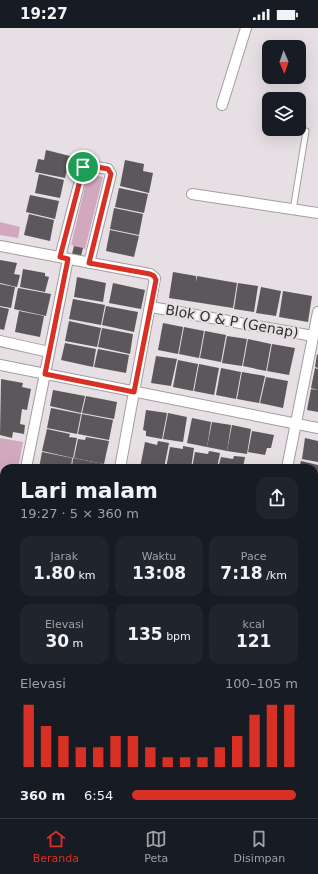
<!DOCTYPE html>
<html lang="id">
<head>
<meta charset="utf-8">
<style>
  :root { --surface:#171b24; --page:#20242c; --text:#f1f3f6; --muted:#9ea1a6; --line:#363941; --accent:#d93025 }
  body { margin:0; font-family:"DejaVu Sans",sans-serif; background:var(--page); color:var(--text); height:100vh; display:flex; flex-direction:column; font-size:15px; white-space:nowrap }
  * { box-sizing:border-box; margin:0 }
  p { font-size:13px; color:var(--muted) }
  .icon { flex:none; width:22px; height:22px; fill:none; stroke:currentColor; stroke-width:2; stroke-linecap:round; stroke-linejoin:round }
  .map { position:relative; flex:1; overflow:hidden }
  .side { position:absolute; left:0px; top:436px; width:318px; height:354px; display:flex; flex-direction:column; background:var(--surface); border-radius:12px 12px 0 0; box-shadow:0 4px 16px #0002 }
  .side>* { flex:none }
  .needle { width:26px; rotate:178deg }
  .buttons { position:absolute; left:262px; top:12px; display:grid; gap:8px }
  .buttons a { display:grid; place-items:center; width:44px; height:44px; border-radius:8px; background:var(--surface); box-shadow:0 4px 16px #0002; font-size:20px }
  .pin { position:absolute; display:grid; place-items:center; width:34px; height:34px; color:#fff; margin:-17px; border:2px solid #fff; border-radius:50%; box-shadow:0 1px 4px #0007 }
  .round { display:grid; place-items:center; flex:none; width:42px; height:42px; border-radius:12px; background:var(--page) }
  .headline { display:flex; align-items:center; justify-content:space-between; height:68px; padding:0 20px }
  h1 { font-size:22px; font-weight:700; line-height:30px }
  .stats { display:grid; grid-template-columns:repeat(3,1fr); gap:6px; height:68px; padding:4px 20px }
  .stats div { display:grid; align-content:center; border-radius:10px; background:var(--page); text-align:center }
  .stats b { font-size:17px; font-weight:700 }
  .stats small { font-size:11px; font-weight:400 }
  .stats p { font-size:11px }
  .chart { height:112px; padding:8px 20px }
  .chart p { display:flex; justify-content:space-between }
  .chart svg { width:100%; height:72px; margin-top:4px; stroke:var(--accent); stroke-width:6 }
  ul { padding:0 20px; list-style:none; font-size:13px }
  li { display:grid; grid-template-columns:64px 48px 1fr; align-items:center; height:30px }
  li i { height:10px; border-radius:5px; background:var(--accent) }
  .status { display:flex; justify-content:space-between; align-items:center; height:28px; padding:0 20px; background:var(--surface); direction:ltr }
  .status svg { height:11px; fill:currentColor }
  .tab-bar { display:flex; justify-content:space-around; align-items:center; height:56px; border-top:1px solid var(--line); background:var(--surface); font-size:11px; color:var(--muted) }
  .tab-bar a { display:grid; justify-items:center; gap:2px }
  .tab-bar .on { color:var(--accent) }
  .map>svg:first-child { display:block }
  .green { fill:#d2a8bf }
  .building { fill:#5c575a }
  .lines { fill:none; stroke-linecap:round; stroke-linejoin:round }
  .lane-casing { stroke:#a39da0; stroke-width:7 }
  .street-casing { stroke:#a39da0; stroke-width:12 }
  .lane { stroke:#fff; stroke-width:5 }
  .street { stroke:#fff; stroke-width:10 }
  .route-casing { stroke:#fff; stroke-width:8 }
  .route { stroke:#d93025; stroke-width:5 }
  .labels { text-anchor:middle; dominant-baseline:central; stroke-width:4; stroke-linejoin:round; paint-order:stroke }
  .street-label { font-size:14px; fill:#2f2d2e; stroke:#e6dfe3 }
</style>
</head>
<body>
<div class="status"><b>19:27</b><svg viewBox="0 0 49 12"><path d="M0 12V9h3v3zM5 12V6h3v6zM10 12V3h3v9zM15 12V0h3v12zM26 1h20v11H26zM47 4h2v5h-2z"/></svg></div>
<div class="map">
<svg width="318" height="790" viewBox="0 0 318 790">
  <rect width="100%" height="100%" fill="#e6dfe3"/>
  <g class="green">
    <polygon points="88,146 103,149 85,221 71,217"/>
    <polygon points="0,194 20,199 18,210 0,207"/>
    <polygon points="0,410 23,414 18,440 4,440 4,477 0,476"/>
    <rect x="0" y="691" width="4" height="82"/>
  </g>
  <g class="building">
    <polygon points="46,122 70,128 65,150 35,144 38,131 44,132"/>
    <polygon points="125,132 144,136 143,143 153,145 149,165 120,158"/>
    <polygon points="39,146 64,152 60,170 35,165"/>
    <polygon points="119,160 148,166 144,185 115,179"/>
    <polygon points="30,167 59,173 55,191 26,184"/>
    <polygon points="114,180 143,186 139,207 110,201"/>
    <polygon points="29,186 54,192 50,213 24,207"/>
    <polygon points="110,202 139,208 134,229 106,223"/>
    <polygon points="74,218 83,220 81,228 72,226"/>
    <polygon points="0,232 17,235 14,246 20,247 17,259 0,255"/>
    <polygon points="23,241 45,245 45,248 49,249 45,264 20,259"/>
    <polygon points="173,244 196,248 196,254 197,248 237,255 233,280 169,270"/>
    <polygon points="77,249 106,255 103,274 74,269"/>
    <polygon points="113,255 145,262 141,281 109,275"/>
    <polygon points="238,255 258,258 254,284 234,281"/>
    <polygon points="0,256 15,259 11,280 0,278"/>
    <polygon points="261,259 281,263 276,288 256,285"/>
    <polygon points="18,260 51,266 46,288 14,281"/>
    <polygon points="283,263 312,268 308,294 279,289"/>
    <polygon points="73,271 105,277 101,297 69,291"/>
    <polygon points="106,278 138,284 134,304 102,297"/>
    <polygon points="0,279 9,281 4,302 0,301"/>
    <polygon points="19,283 44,288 40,309 15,304"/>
    <polygon points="69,293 101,300 97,319 65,313"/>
    <polygon points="163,295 183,299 178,326 158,322"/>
    <polygon points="184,299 204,303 199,330 179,326"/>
    <polygon points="102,300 133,306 130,326 98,319"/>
    <polygon points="205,303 226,307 221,334 200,330"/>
    <polygon points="227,308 247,311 242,338 222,335"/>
    <polygon points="248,311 271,316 266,343 243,338"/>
    <polygon points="65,315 96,321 93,339 61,332"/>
    <polygon points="272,316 295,320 289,347 267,343"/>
    <polygon points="98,321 129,327 126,345 94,339"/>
    <polygon points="317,326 318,327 318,340 315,339"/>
    <polygon points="156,328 177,331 171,358 151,355"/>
    <polygon points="178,332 198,336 193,363 173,359"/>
    <polygon points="199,336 219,340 214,367 194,363"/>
    <polygon points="221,340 241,344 236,371 216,367"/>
    <polygon points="315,340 318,341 318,362 311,360"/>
    <polygon points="242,344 265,348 259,375 237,371"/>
    <polygon points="266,349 288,353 283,380 260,375"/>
    <polygon points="1,351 23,355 22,359 31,361 27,382 22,381 20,396 25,397 24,406 13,404 12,410 0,407"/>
    <polygon points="311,361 318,362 318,384 307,382"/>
    <polygon points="53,362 85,368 81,385 50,378"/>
    <polygon points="86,368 117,374 114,391 82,385"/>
    <polygon points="51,380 81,386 77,406 47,400"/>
    <polygon points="146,382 167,385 162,411 146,408 146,403 143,402"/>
    <polygon points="168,385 187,389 183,414 163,411"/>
    <polygon points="82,386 113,392 109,412 78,406"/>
    <polygon points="192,390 211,394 207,419 187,415"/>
    <polygon points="212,394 231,397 227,423 207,419"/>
    <polygon points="232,397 251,401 247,426 227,423"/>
    <polygon points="47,401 70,406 69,409 77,410 73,430 42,423"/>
    <polygon points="252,403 274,407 271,420 267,420 265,427 248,424"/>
    <polygon points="86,409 109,413 104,436 74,430 78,411 85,412"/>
    <polygon points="305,410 318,413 318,434 302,431"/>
    <polygon points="158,413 169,415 164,440 140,440 145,414 157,417"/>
    <polygon points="183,418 194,420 191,440 166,440 170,419 183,421"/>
    <polygon points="209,423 220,425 217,440 192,440 195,424 208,426"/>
    <polygon points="42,424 72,430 71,440 39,440"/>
    <polygon points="234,428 245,429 243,440 218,440 221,429 233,431"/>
    <polygon points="73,430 104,436 103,440 72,440"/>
    <polygon points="301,433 318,437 318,458 314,457 314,440 299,440"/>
    <polygon points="259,437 270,439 269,440 258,440"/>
    <polygon points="314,458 318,459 318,503 314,502"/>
    <polygon points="314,503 318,503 315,517 314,517"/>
    <polygon points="317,512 318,512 318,524 315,524"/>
    <polygon points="315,526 318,527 318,618 314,618"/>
    <polygon points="3,596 4,596 4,622 0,621"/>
    <polygon points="0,624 4,625 4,653 0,652"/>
    <polygon points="314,644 317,644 315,654 314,654"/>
    <polygon points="0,719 3,719 1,729 0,729"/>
    <polygon points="314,729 318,730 317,738 314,737"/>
    <polygon points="104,786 127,786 126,790 104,788"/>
    <polygon points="129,786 149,786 148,790 129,790"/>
    <polygon points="155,786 174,786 174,790 154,790"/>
    <polygon points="176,786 196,786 195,790 176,790"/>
    <polygon points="202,786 220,786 219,790 202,790"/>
    <polygon points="267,787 277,789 277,790 266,790"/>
  </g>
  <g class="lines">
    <g class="lane-casing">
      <polyline id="lane" points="293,182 306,103"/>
    </g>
    <g class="street-casing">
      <g id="street">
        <polyline points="222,77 246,0"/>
        <polyline points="192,166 318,185"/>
        <polyline points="0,218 150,246 155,250 120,440"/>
        <polyline points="60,229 83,141 86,137 108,141 111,146 89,235"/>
        <polyline points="151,279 313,308"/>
        <polyline points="0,313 49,324"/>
        <polyline points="0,337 318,400"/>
        <polyline points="26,440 68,231"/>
        <polyline points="287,440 318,284"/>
        <polyline points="0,485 4,486"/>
        <polyline points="0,567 4,548"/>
        <polyline points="314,630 318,631"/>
        <polyline points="0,666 4,667"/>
        <polyline points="0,685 4,686"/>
        <polyline points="316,724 318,716"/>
        <polyline points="314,744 318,744"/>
        <polyline points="0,780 4,781"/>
        <polyline points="30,786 51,790"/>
        <polyline points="87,790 88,786"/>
        <polyline points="243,790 244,786"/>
      </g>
    </g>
    <use href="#lane" class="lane"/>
    <use href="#street" class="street"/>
  </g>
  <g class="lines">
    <g class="route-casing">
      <polygon id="route" points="86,137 108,141 111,146 89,235 150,246 154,248 156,252 134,364 45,346 68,231 60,229 83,141"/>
    </g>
    <use href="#route" class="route"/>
  </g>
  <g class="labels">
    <g class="street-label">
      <text transform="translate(232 293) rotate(10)">Blok O &amp; P (Genap)</text>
    </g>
  </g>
</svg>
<div class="buttons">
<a><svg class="needle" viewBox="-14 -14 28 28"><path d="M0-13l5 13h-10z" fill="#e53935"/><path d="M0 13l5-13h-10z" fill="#9ea1a6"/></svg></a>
<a><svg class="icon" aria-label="layers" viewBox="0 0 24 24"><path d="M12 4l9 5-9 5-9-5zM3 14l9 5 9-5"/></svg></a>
</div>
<div class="pin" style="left:83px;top:139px;background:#1e9e55"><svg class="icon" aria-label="arrive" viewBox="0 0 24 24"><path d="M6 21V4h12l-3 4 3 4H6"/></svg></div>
<section class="side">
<div class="headline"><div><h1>Lari malam</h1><p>19:27 · 5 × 360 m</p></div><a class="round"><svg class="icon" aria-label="share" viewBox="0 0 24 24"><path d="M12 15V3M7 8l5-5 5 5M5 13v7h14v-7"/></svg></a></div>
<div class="stats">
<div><p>Jarak</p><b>1.80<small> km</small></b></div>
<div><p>Waktu</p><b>13:08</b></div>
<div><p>Pace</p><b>7:18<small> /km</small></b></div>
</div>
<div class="stats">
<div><p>Elevasi</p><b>30<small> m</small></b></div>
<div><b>135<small> bpm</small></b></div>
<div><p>kcal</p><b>121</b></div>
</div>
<div class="chart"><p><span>Elevasi</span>100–105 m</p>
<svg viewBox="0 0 160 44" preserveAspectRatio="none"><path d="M5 44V6M15 44V19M25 44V25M35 44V32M45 44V32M55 44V25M65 44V25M75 44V32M85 44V38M95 44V38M105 44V38M115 44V32M125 44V25M135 44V12M145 44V6M155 44V6"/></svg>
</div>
<ul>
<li><b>360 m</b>6:54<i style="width:99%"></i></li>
</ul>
</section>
</div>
<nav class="tab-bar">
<a class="on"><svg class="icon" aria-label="home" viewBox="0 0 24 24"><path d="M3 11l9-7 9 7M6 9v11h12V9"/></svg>Beranda</a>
<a><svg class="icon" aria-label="map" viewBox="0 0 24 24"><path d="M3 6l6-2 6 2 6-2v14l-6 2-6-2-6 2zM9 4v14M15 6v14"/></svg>Peta</a>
<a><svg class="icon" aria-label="saved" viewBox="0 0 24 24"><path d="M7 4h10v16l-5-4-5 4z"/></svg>Disimpan</a>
</nav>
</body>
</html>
